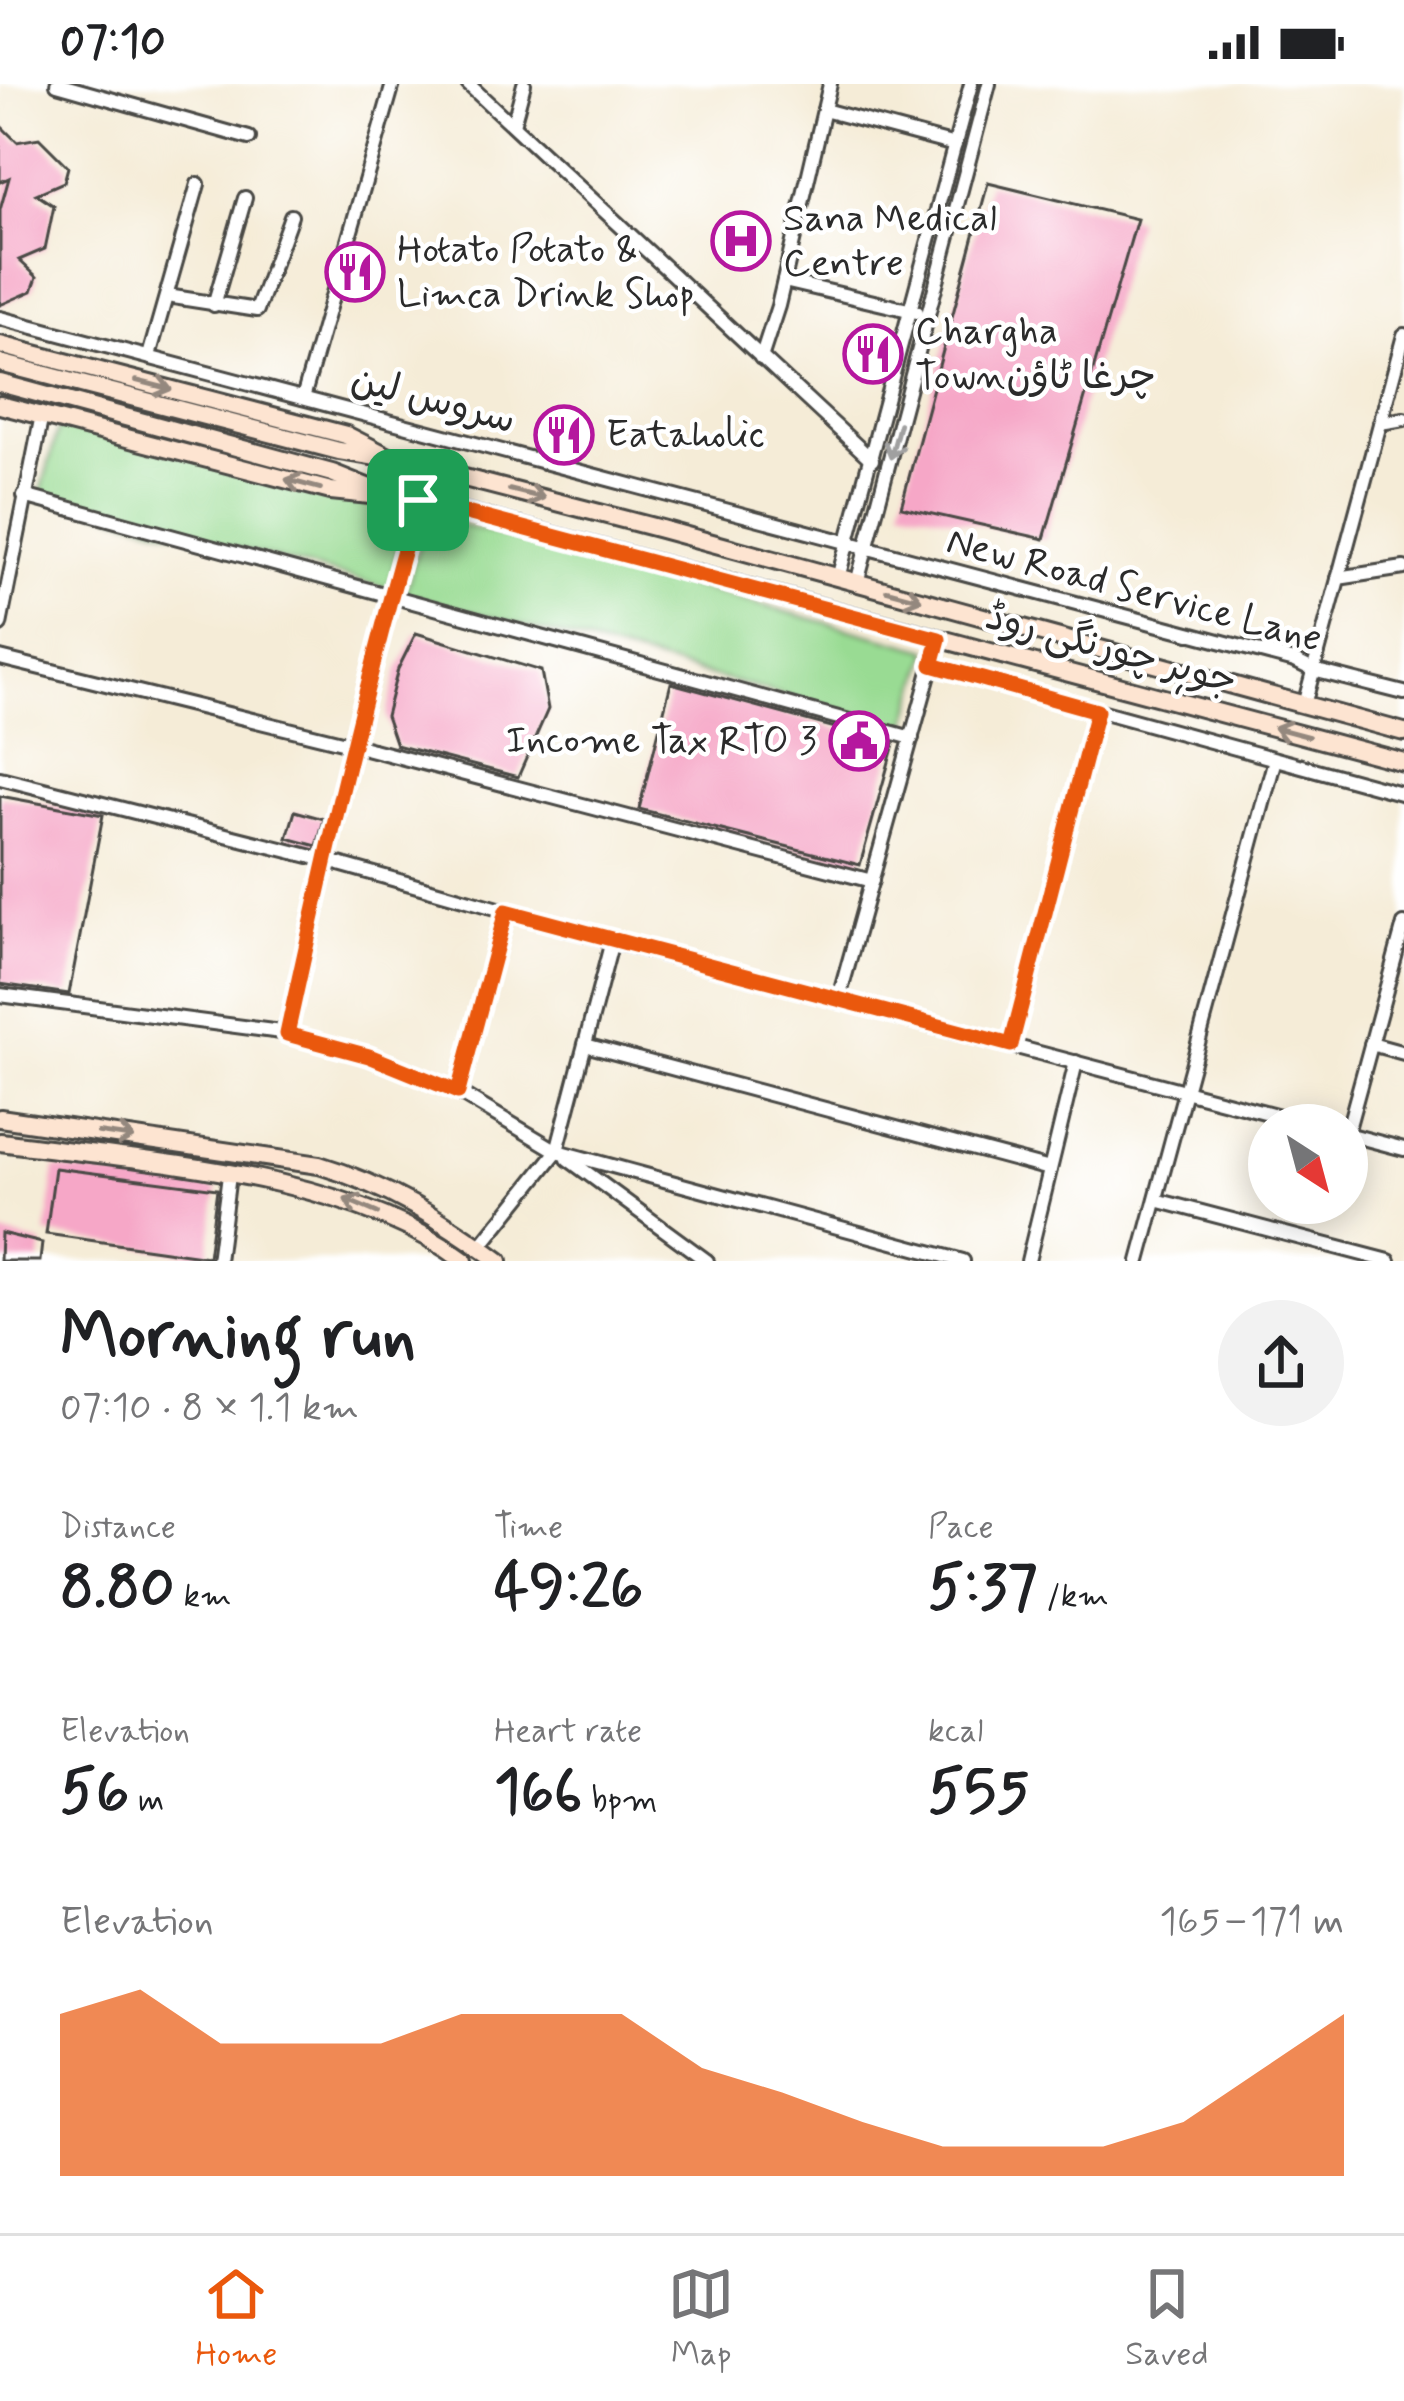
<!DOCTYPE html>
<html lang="en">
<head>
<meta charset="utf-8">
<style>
  :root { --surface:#fff; --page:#f2f2f2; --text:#202124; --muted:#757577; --line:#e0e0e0; --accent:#ea580c }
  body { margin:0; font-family:Mynerve,"Playpen Sans Arabic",sans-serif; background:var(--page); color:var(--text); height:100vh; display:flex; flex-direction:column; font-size:45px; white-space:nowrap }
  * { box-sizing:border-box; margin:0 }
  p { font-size:39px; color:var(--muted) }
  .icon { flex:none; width:66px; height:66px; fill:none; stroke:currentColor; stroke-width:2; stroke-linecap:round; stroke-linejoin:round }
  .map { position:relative; height:1177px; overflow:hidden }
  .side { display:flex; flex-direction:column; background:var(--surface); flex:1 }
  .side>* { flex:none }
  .needle { width:78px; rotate:144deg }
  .controls { position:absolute; left:1248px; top:1020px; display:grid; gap:24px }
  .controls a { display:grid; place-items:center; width:120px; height:120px; border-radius:50%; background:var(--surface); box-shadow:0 6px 30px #0003; font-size:60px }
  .pin { position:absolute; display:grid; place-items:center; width:102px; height:102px; color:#fff; margin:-51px; border-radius:24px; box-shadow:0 6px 18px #0006 }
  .round { display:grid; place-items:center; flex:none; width:126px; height:126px; border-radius:63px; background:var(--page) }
  .summary { display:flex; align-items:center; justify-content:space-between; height:204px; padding:0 60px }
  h1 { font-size:66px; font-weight:800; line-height:90px }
  .stats { display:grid; grid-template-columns:repeat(3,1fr); gap:18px; height:204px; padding:12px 60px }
  .stats div { display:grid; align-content:center }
  .stats b { font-size:60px; font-weight:800 }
  .stats small { font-size:33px; font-weight:400 }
  .stats p { font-size:33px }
  .chart { height:336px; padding:24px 60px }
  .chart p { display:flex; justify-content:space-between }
  .chart svg { width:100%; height:216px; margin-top:12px; fill:var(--accent); opacity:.7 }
  .status { display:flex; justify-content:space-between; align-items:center; height:84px; padding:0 60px; background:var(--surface); direction:ltr }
  .status svg { height:33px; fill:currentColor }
  .dock { display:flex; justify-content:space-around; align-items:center; height:168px; border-top:3px solid var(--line); background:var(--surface); font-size:33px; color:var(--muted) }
  .dock a { display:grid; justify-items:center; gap:6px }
  .dock .active { color:var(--accent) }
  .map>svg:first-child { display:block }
  .green { fill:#99db93; stroke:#62835f; stroke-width:3 }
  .building { fill:#f6a7c7 }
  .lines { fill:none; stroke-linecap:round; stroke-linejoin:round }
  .street-casing { stroke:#494845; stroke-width:18 }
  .secondary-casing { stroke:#494845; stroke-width:22 }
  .street { stroke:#fff; stroke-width:12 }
  .secondary { stroke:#fde4d1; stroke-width:16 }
  .oneway { stroke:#94887e }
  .oneway2 { stroke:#a0a0a0 }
  .route-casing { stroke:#fff; stroke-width:24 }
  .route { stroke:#ea580c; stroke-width:15 }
  .labels { text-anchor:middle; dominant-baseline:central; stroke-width:9; stroke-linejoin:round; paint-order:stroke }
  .poi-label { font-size:39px; fill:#2b2b2b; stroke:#fff; text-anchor:start }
  .street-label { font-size:39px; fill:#2b2b2b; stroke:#fff }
</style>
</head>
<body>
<div class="status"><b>07:10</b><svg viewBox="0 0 49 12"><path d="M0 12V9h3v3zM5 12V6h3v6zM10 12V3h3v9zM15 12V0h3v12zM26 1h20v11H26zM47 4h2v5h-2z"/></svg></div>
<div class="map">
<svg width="1404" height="1177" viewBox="0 0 1404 1177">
  <rect width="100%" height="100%" fill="#fff"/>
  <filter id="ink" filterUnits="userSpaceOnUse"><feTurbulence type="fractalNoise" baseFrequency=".00833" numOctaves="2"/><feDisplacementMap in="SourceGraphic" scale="24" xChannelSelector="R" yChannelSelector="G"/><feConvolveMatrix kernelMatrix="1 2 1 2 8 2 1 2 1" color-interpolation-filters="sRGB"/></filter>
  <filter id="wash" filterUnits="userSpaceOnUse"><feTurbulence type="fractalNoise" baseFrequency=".004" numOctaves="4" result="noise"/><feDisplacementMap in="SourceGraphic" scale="48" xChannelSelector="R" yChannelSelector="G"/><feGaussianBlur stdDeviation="2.7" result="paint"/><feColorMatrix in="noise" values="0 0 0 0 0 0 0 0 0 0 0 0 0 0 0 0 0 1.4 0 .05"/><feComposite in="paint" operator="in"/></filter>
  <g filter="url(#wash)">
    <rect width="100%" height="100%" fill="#f5ecd7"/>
    <g class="green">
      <polygon points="60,338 408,430 388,504 40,412"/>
      <polygon points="427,432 929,566 906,644 405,510"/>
    </g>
    <g id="blocks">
      <g class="building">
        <polygon points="0,41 17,58 39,54 68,83 64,98 36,110 54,122 45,165 19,176 37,193 32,207 0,221 0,126 9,94 0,98"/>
        <polygon points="988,99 1137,135 1044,455 901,423"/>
        <polygon points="416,549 541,587 548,625 518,693 396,661 386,632 398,585"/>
        <polygon points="671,599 894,660 860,781 639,725"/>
        <polygon points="0,712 103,731 69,910 0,900"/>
        <polygon points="295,727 324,735 317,762 287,754"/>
        <polygon points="55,1084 217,1105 208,1173 46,1150"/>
        <polygon points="1,1149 42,1159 40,1177 0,1177"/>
      </g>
    </g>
  </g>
  <g filter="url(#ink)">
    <use href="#blocks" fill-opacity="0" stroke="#494845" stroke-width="3"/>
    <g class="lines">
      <g class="street-casing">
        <g id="street">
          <polyline points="57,0 249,54"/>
          <polyline points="468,0 872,376"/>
          <polyline points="824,26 955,61"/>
          <polyline points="513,41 524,0"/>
          <polyline points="784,197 917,228"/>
          <polyline points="167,212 257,226 291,132"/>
          <polyline points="214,221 245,114"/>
          <polyline points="0,234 1295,577 1313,586 1404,609"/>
          <polyline points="149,272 198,100"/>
          <polyline points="761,274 778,222 830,0"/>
          <polyline points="303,314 393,0"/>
          <polyline points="1380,339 1404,335"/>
          <polyline points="24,412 912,654"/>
          <polyline points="838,494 971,0"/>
          <polyline points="1338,494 1404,484"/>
          <polyline points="857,499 989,0"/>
          <polyline points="0,541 42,331"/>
          <polyline points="0,574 354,661 872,797"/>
          <polyline points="932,581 1404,710"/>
          <polyline points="1304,621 1404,251"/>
          <polyline points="0,694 325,776 612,857 1314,1041"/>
          <polyline points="0,911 281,948 369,972 458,1008 557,1067 963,1177"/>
          <polyline points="838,917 939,555"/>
          <path d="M287 950C326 770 367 592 419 416"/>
          <polyline points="1371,960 1404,969"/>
          <polyline points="585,961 1050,1085"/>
          <polyline points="1011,961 1097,627"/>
          <polyline points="458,1008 506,827"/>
          <polyline points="1347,1049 1404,840"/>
          <polyline points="1347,1050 1404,1065"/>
          <polyline points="568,1075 707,1177"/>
          <polyline points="1156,1116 1389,1177"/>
          <polyline points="480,1163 557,1067 612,857"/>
          <polyline points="218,1177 229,1091"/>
          <polyline points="1028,1177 1076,978"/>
          <polyline points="1139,1177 1275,675"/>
        </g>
      </g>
      <g class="secondary-casing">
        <g id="secondary">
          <polyline points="0,261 346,351 395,376 661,445 1404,648"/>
          <polyline points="0,279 339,367 377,373"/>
          <polyline points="0,299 332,389 372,405"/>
          <polyline points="0,321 331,407 419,416 1404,678"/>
          <path d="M0 1034 319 1081C386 1101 443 1136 499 1177"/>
          <path d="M0 1058C146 1078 344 1087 464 1177"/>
        </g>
      </g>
      <use href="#street" class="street"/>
      <use href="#secondary" class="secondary"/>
    </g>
    <defs><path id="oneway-shaft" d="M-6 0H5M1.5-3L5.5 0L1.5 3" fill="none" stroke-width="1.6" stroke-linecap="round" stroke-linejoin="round" transform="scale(3)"/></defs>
    <g class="oneway">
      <use href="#oneway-shaft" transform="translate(154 301) rotate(14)"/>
      <use href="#oneway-shaft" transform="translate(303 400) rotate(-165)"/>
      <use href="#oneway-shaft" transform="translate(527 410) rotate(14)"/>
      <use href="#oneway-shaft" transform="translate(904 511) rotate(15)"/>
      <use href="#oneway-shaft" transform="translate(1291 648) rotate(-165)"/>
      <use href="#oneway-shaft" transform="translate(116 1051) rotate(8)"/>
      <use href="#oneway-shaft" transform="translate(361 1122) rotate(-157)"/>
    </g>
    <use class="oneway2" href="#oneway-shaft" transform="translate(895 357) rotate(105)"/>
  </g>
  <g class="lines" filter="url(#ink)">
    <g class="route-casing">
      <path id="route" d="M418 416 939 555 932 581 1097 627 1011 961 506 827 458 1008 369 972 287 950C326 770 367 592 418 416Z"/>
    </g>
    <use href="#route" class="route"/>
  </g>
  <defs>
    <g id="hospital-ring" transform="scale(3)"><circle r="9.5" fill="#fff" stroke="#b5179e" stroke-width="1.5"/><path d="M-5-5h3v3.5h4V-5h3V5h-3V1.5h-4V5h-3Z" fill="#b5179e"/></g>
    <g id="restaurant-ring" transform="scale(3)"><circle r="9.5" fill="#fff" stroke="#b5179e" stroke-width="1.5"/><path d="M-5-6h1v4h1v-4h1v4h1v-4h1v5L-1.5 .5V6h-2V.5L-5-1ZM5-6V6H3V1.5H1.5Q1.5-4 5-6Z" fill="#b5179e"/></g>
    <g id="civic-ring" transform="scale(3)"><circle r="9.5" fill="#fff" stroke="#b5179e" stroke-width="1.5"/><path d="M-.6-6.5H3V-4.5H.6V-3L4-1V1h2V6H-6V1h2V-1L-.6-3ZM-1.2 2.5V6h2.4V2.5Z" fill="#b5179e"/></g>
  </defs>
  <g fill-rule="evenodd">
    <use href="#hospital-ring" x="741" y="157"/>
    <use href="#restaurant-ring" x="355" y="188"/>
    <use href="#restaurant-ring" x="873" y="270"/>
    <use href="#restaurant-ring" x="564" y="351"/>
    <use href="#civic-ring" x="859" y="657"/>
  </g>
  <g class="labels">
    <g class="poi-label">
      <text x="783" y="135">Sana Medical<tspan x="783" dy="45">Centre</tspan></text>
      <text x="397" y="166">Hotato Potato &amp;<tspan x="397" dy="45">Limca Drink Shop</tspan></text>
      <text x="915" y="248">Chargha<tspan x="915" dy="45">Townچرغا ٹاؤن</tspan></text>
      <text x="606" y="351">Eataholic</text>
      <text x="817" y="657" text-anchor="end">Income Tax RTO 3</text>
    </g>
    <g class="street-label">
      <text transform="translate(433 317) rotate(15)">سروس لین</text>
      <text transform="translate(1134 507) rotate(15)">New Road Service Lane</text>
      <text transform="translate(1111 566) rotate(15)">جوہر چورنگی روڈ</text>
    </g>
  </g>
</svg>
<div class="controls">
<a><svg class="needle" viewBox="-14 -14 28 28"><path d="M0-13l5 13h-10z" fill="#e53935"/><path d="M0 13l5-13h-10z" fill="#757577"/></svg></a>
</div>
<div class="pin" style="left:418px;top:416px;background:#1e9e55"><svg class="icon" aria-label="arrive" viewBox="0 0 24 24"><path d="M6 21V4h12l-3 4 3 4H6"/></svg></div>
</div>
<section class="side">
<div class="summary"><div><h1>Morning run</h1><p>07:10 · 8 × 1.1 km</p></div><a class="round"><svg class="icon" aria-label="share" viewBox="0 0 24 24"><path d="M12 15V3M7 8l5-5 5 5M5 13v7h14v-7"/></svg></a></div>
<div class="stats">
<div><p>Distance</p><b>8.80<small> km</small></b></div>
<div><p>Time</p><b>49:26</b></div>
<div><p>Pace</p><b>5:37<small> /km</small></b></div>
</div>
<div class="stats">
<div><p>Elevation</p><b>56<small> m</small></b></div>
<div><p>Heart rate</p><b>166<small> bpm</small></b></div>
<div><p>kcal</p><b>555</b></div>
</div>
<div class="chart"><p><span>Elevation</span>165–171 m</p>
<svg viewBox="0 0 160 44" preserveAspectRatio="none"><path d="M0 44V11L10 6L20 17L30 17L40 17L50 11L60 11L70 11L80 22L90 27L100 33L110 38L120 38L130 38L140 33L150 22L160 11V44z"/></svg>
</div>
</section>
<nav class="dock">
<a class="active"><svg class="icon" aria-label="home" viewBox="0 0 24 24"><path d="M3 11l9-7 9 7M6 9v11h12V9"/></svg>Home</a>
<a><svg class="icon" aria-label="map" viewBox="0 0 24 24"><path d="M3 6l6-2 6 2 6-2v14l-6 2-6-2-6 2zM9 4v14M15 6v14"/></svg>Map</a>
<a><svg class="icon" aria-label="saved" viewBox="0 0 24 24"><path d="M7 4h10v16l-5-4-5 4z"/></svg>Saved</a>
</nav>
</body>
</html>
